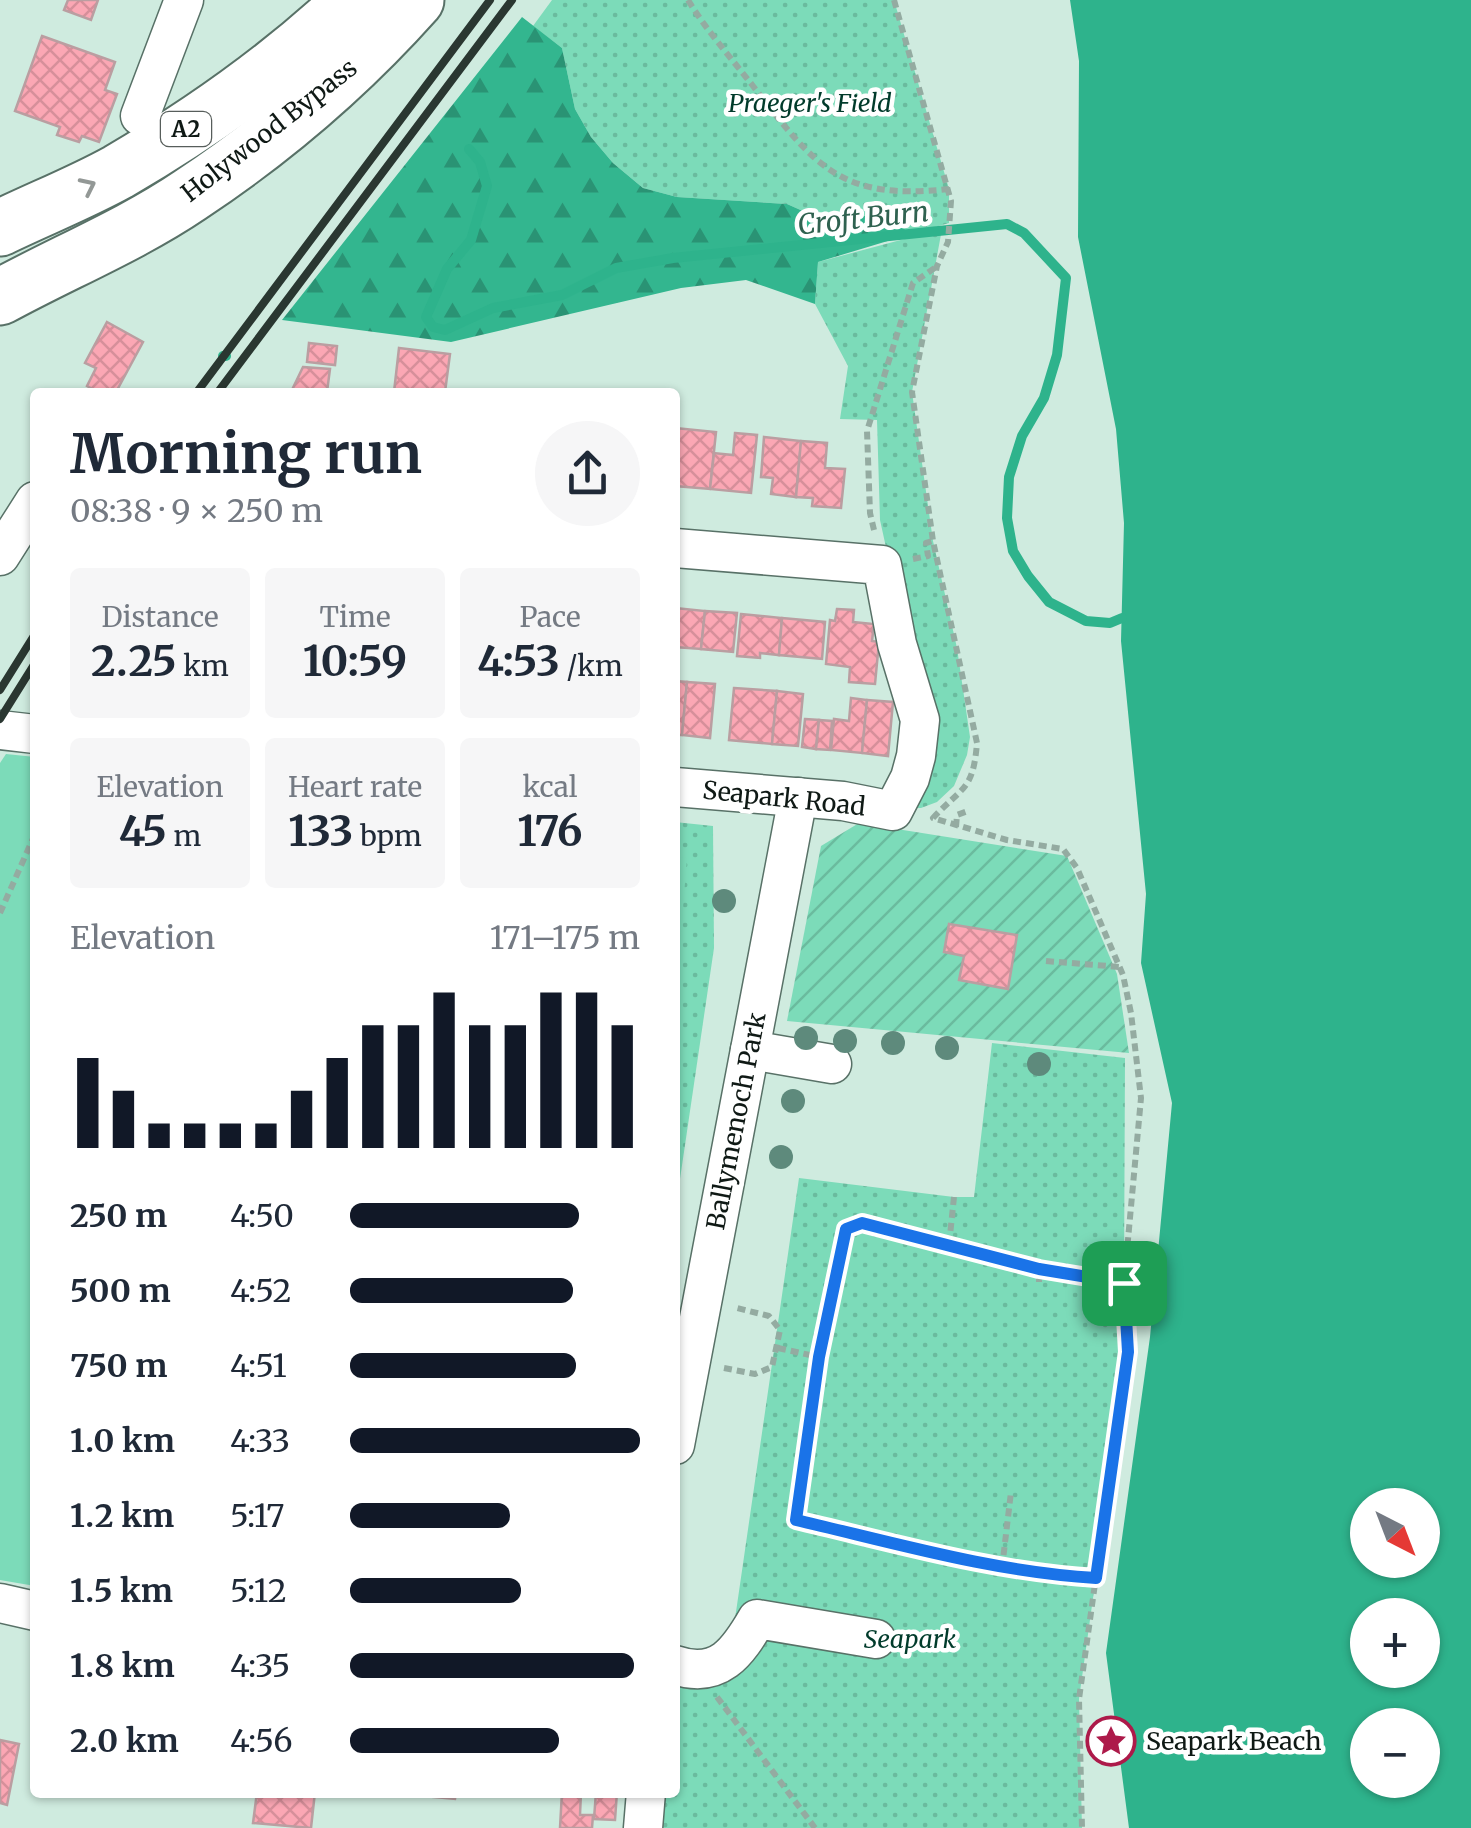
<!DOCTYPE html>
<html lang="en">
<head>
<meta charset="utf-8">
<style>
  :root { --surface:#fff; --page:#f6f6f7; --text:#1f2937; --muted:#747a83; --accent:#111827 }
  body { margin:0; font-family:Merriweather,serif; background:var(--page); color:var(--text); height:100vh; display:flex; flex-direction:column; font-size:38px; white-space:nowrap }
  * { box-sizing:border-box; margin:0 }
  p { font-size:32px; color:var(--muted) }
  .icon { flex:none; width:55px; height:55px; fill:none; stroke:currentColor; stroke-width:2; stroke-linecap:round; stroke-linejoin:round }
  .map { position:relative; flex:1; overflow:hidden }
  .sheet { position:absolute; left:30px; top:388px; width:650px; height:1410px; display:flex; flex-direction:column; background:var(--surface); border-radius:10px; box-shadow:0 2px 8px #0004 }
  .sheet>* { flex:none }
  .needle { width:65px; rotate:138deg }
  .tools { position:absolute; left:1350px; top:1488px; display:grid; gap:20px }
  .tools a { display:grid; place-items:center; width:90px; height:90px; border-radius:50%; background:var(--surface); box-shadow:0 2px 8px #0004; font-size:50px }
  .pin { position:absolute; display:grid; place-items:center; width:85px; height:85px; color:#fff; margin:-42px; border-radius:20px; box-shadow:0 5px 15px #0006 }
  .round { display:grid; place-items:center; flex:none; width:105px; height:105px; border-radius:52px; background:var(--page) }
  .head { display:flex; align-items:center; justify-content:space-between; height:170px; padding:0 40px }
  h1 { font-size:55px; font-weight:700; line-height:75px }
  .figures { display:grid; grid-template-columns:repeat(3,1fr); gap:15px; height:170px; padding:10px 40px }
  .figures div { display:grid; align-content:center; border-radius:10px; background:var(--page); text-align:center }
  .figures b { font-size:42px; font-weight:700 }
  .figures small { font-size:28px; font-weight:400 }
  .figures p { font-size:28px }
  .chart { height:280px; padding:20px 40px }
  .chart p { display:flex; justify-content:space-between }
  .chart svg { width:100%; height:180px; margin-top:10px; stroke:var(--accent); stroke-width:6 }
  ul { padding:0 40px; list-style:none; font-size:32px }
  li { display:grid; grid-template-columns:160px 120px 1fr; align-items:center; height:75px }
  li i { height:25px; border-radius:12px; background:var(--accent) }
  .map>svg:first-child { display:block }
  .grass { fill:url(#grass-dots) }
  .forest { fill:url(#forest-firs) }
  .garden { fill:url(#garden-furrows) }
  .pitch { fill:#7cdbb9 }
  .water { fill:#2eb38c; fill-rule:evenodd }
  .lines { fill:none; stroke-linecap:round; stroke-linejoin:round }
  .stream { stroke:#2eb38c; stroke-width:10 }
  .building { fill:url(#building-cross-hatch); stroke:#ba9ea1; stroke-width:2.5 }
  .minor-casing { stroke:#587167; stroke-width:41 }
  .highway-casing { stroke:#587167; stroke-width:59 }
  .path { stroke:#94aba1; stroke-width:6; stroke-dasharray:8 5; stroke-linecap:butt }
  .minor { stroke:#fff; stroke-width:38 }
  .highway { stroke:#fff; stroke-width:55 }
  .rail { stroke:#2a3731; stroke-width:8 }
  .tree { fill:#5e8a7c }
  .oneway { stroke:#939896 }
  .route-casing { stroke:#fff; stroke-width:20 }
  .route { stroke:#1a73e8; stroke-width:12 }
  .labels { text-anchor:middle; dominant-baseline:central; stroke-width:9; stroke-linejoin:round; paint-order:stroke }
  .shield { fill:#fff; stroke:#575e5b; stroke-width:2.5 }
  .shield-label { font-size:22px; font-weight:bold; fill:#0f1915 }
  .park-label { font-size:25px; font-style:italic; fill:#013b2b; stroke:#fff }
  .street-label { font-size:25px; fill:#0f1915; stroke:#fff }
  .poi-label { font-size:25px; fill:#0f1915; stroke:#fff; text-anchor:start }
  .water-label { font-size:28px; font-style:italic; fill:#2f6250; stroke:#fff }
</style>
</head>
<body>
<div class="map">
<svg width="1471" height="1828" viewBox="0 0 1471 1828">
  <defs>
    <pattern id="grass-dots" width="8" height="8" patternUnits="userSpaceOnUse" patternTransform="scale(2.5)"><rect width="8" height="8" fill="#7cdbb9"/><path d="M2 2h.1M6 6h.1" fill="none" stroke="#6abb9e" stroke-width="1.8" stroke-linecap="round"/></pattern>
    <pattern id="forest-firs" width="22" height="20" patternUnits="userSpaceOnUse" patternTransform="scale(2.5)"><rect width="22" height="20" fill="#33b68f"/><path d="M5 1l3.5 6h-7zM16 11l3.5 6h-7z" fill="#2a9374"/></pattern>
    <pattern id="garden-furrows" width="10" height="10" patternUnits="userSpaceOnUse" patternTransform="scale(2.5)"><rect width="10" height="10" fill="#7cdbb9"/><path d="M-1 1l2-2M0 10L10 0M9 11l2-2" fill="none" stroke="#6abb9e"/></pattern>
    <pattern id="building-cross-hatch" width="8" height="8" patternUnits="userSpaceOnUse" patternTransform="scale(2.5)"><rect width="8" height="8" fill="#fba7b4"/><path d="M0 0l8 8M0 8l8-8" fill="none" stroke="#d68f9a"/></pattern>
  </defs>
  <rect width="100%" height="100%" fill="#cfebdf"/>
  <g class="grass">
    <polygon points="552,0 894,0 949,189 949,223 911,234 883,214 823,220 787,204 677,197 643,188 613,163 591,137 575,109 562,48 533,26"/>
    <polygon points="942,229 912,392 933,541 957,648 970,737 967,755 954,786 937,802 921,808 900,808 905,801 896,593 880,520 877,420 840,419 848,366 815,304 818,262"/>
    <polygon points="675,822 713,826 714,948 675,1213"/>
    <polygon points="992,1043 1125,1058 1124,1283 1127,1353 1079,1699 1082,1828 646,1828 651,1793 675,1792 675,1689 728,1667 799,1178 954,1197 974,1197"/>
  </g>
  <polygon class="forest" points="522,17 562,48 575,109 591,137 613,163 643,188 677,197 787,204 823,220 884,214 911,234 818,262 815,304 746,280 681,288 451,342 282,320"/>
  <polygon class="garden" points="859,823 1067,856 1117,974 1129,1053 787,1021 821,846"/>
  <g class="pitch">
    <polygon points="6,754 35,757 35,1586 0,1580 0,763"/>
    <polygon points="675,857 687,858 675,1008"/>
  </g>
  <path class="water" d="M1070 0H1471V1828H1129L1106 1653 1150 1337 1172 1103 1141 963 1146 894 1121 641 1124 523 1116 429 1078 237 1079 61ZM1368 1505H1422V1560H1368ZM1368 1615H1422V1670H1368ZM1368 1725H1422V1780H1368Z"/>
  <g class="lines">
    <g class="stream">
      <polyline points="469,149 480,162 487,186 471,240 447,269 426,317 433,327 445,330 493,308 562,295 616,268 673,258 1007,224 1024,233 1066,278 1057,355 1044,398 1022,436 1009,477 1007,518 1013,551 1028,576 1049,602 1086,621 1110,623 1122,618"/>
      <polyline points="223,356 226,356"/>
    </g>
  </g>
  <g class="building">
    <polygon points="68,0 98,0 91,20 64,10"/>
    <polygon points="42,36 115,62 105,90 117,94 99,142 82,136 79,142 57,135 60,127 15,111"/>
    <polygon points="107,322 143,342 116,392 98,392 87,386 96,368 85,363"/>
    <polygon points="309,343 337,346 335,365 307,362"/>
    <polygon points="399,348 450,354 445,392 394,392"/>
    <polygon points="303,367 330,369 327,392 291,392"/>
    <polygon points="675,428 716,432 710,489 675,486"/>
    <polygon points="735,433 757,435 751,493 710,489 714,453 733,455"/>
    <polygon points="764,437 801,441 796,497 771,494 773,478 761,477"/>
    <polygon points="801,441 827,443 825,468 845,469 841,508 812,506 813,498 796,497"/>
    <polygon points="675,608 705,611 701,649 675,647"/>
    <polygon points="837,609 854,610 853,622 874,624 872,641 879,642 875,684 849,682 850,667 826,664 830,620 835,621"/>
    <polygon points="705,611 737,613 733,652 701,649"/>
    <polygon points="741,614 782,618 779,655 760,653 760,658 737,656"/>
    <polygon points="782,618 825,622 822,659 779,655"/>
    <polygon points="675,681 687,682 682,735 675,735"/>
    <polygon points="687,682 715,684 710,738 682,735"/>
    <polygon points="734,688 777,691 772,744 729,740"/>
    <polygon points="777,691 803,694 798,746 772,744"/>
    <polygon points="851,698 867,700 862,753 831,750 834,719 849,721"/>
    <polygon points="867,700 893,702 888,756 862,753"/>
    <polygon points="805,719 819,720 816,749 802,747"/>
    <polygon points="819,720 832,721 830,750 816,749"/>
    <polygon points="949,924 1017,935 1008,989 959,980 964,956 944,952"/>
    <polygon points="0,1740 19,1744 7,1805 0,1803"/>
    <polygon points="257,1792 315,1792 311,1828 253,1823"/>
    <polygon points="424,1792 456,1792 455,1799 424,1796"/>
    <polygon points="562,1792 581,1792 580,1815 593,1815 592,1828 560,1828"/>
    <polygon points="596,1792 617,1792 615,1820 594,1819"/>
  </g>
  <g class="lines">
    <g class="minor-casing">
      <g id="minor">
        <polyline points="140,116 184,0"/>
        <polyline points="675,548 882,565 897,644 920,720 916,756 910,778 893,811 843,801 675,787"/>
        <polyline points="0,556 35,501"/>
        <polyline points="0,730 35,734"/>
        <polyline points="750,1050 832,1064"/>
        <polyline points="675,1445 798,797"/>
        <polyline points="0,1603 35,1611"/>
        <path d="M675 1665C719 1680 738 1652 757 1619L876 1639"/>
        <polyline points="643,1828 646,1792"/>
      </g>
    </g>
    <g class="highway-casing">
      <g id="highway">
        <path d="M0 228C39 209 80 193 118 172 202 123 281 67 352 0"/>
        <path d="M0 297C62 263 131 235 190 195 273 140 350 74 416 0"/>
      </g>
    </g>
    <g class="path">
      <path d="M688 0C707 31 731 58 753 86 815 166 840 201 949 189"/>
      <path d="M894 0 951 201 948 242 937 266 912 392 933 541 977 743C973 791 963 786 933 818L1007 840 1063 849 1077 868 1123 975 1131 1013 1141 1098 1124 1283 1127 1353 1079 1699 1082 1828"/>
      <polyline points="874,530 870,513 867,431 913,283 936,267"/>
      <polyline points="913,559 928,556 926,543 933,541"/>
      <polyline points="956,827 957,815 968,811"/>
      <polyline points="0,913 35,834"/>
      <polyline points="1046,961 1120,967"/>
      <polyline points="954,1197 949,1245 1039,1269 1124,1283"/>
      <path d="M949 1245 862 1223 846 1229 819 1357 796 1520C895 1543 994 1572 1096 1578"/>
      <polyline points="1039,1282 1039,1269"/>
      <polyline points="778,1348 819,1357"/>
      <polyline points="724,1368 755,1374 772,1367 780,1330 769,1316 733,1307"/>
      <polyline points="1002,1568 1011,1492"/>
      <polyline points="717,1697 815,1828"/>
    </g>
    <use href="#minor" class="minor"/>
    <use href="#highway" class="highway"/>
    <g class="rail">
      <polyline points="197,392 490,0"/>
      <polyline points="218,392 512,0"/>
      <polyline points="0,690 35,634"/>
      <polyline points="0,719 35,663"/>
    </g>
  </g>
  <g class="tree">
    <circle cx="724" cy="901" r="12"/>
    <circle cx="806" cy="1038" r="12"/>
    <circle cx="845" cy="1041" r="12"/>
    <circle cx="893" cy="1043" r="12"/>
    <circle cx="947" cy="1048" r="12"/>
    <circle cx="1039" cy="1064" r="12"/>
    <circle cx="793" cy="1101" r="12"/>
    <circle cx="781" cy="1157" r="12"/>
  </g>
  <defs><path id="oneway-chevron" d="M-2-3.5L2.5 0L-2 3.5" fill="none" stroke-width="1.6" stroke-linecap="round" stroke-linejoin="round" transform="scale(2.5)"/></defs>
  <use class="oneway" href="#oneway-chevron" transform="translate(88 186) rotate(-26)"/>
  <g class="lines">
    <g class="route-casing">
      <path id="route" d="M862 1223 1039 1269 1124 1283 1128 1352 1096 1578C994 1572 895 1543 796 1520L819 1357 846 1229Z"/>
    </g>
    <use href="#route" class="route"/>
  </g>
  <defs>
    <g id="sight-ring" transform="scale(2.5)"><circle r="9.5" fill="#fff" stroke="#ad1a4a" stroke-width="1.5"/><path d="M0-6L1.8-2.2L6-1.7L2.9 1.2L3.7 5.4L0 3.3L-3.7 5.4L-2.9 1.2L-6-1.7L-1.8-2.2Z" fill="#ad1a4a"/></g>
  </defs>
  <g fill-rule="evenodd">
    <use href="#sight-ring" x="1111" y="1741"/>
  </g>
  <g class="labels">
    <rect class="shield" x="161" y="112" width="50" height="34" rx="8"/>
    <g class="shield-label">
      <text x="186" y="129">A2</text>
    </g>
    <g class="park-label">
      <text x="810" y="103">Praeger's Field</text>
      <text x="910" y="1639">Seapark</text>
    </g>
    <g class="street-label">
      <text transform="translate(269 130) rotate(-38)">Holywood Bypass</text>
      <text transform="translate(784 798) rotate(6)">Seapark Road</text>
      <text transform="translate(736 1121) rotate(-79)">Ballymenoch Park</text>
    </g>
    <g class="poi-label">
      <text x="1146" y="1741">Seapark Beach</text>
    </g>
    <g class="water-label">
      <text transform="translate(863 218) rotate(-6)">Croft Burn</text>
    </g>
  </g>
</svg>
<div class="tools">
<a><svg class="needle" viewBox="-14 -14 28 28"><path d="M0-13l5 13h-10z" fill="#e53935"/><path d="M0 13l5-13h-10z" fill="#747a83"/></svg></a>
<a>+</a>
<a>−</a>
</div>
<div class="pin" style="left:1124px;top:1283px;background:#1e9e55"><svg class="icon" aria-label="arrive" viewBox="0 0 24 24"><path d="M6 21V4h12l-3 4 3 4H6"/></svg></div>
<section class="sheet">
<div class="head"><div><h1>Morning run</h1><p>08:38 · 9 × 250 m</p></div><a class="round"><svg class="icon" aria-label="share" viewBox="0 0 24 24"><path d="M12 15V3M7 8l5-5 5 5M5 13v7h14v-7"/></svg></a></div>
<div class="figures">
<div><p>Distance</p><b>2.25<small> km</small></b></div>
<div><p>Time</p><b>10:59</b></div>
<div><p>Pace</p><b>4:53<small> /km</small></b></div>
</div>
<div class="figures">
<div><p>Elevation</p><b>45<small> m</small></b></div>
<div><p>Heart rate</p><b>133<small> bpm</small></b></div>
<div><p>kcal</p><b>176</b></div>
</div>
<div class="chart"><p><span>Elevation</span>171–175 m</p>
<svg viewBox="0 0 160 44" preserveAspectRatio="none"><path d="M5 44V22M15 44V30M25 44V38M35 44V38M45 44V38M55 44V38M65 44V30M75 44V22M85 44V14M95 44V14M105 44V6M115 44V14M125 44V14M135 44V6M145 44V6M155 44V14"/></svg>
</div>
<ul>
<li><b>250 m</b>4:50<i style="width:79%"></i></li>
<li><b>500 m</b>4:52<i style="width:77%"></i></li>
<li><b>750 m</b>4:51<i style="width:78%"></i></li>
<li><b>1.0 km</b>4:33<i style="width:100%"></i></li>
<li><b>1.2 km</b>5:17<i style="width:55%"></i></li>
<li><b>1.5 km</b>5:12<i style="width:59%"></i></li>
<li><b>1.8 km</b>4:35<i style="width:98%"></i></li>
<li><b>2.0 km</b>4:56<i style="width:72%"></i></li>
</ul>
</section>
</div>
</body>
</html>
